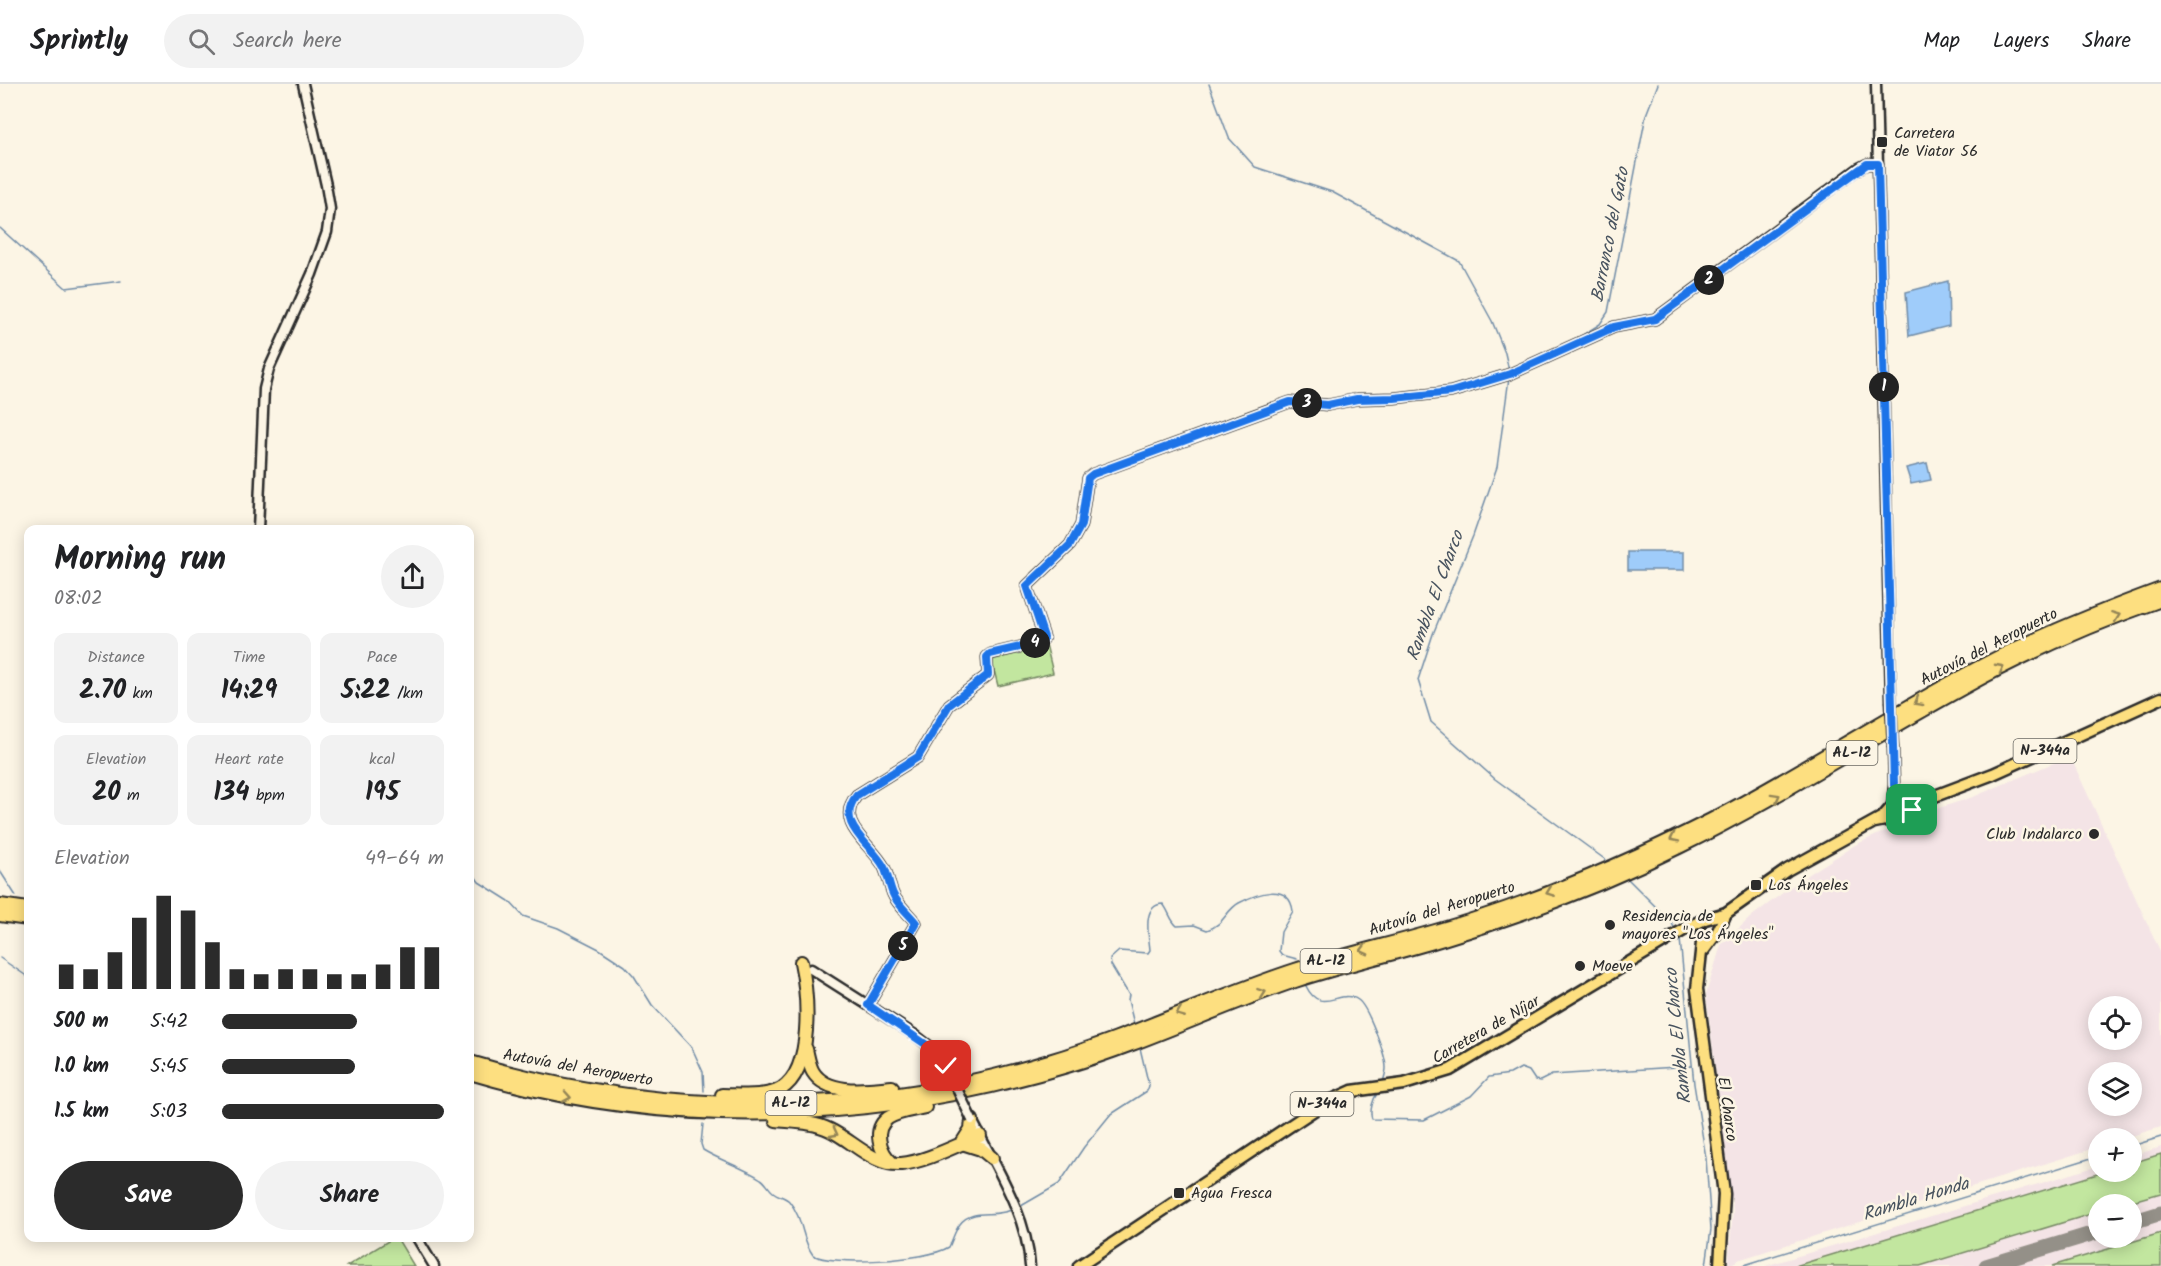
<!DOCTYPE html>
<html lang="en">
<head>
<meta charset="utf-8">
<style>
  :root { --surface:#fff; --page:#f2f2f2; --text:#202124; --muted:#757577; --line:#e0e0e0; --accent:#2b2b2b }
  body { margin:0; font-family:Kalam,sans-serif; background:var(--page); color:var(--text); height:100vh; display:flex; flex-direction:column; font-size:22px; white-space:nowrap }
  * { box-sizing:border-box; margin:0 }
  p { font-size:20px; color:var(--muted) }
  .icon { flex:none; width:33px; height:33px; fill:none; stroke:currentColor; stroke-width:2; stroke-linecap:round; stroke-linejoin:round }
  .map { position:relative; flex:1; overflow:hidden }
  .drawer { position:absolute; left:24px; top:441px; width:450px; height:717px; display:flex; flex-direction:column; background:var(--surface); border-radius:12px; box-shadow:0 3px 15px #0003 }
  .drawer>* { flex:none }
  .tools { position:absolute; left:2088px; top:912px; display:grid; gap:12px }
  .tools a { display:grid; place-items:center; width:54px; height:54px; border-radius:50%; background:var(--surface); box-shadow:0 3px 15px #0003; font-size:30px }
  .pin { position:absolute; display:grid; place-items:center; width:51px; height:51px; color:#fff; margin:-26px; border-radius:12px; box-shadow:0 3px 9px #0006 }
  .km { position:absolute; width:30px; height:30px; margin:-15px; border-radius:50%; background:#222; color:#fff; font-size:16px; line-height:30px; text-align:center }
  .round { display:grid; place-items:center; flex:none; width:63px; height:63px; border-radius:32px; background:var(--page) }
  .overview { display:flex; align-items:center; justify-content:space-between; height:102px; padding:0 30px }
  h1 { font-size:33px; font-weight:700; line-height:45px }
  .figures { display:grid; grid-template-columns:repeat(3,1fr); gap:9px; height:102px; padding:6px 30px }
  .figures div { display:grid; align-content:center; border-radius:12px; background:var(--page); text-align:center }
  .figures b { font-size:26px; font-weight:700 }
  .figures small { font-size:16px; font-weight:400 }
  .figures p { font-size:16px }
  .chart { height:168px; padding:12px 30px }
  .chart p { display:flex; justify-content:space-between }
  .chart svg { width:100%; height:108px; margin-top:6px; stroke:var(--accent); stroke-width:6 }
  .action { display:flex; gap:12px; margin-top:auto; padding:12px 30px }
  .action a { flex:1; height:69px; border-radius:36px; background:var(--accent); color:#fff; font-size:24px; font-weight:700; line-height:69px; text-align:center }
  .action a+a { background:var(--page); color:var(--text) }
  ul { padding:0 30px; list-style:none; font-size:20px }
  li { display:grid; grid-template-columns:96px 72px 1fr; align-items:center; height:45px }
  li i { height:15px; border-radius:8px; background:var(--accent) }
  header { display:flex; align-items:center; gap:36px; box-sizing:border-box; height:84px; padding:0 30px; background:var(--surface); border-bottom:2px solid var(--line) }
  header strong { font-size:28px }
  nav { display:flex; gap:33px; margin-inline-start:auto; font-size:21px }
  .search { width:420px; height:54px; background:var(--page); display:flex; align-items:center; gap:15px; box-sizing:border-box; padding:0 21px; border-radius:33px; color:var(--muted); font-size:22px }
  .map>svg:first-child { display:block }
  .built { fill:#f4e4e6; fill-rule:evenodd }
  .green { fill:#c2e69f; stroke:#768865; stroke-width:1.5 }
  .water { fill:#9fccfa; stroke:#718ca7; stroke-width:1.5 }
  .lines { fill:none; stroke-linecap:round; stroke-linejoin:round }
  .stream { stroke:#718ca7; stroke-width:1.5 }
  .taxiway { stroke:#949088; stroke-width:15 }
  .minor-casing { stroke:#2b2b2b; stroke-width:13 }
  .major-casing { stroke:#2b2b2b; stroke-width:15 }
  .highway-casing { stroke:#2b2b2b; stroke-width:16 }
  .minor { stroke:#fcf5e5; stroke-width:8 }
  .major { stroke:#fddf80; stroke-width:10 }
  .highway { stroke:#fddf80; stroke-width:12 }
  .minor-bridge-casing { stroke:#2b2b2b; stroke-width:13; stroke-linecap:butt }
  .minor-bridge { stroke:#fcf5e5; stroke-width:8 }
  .oneway { stroke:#948556 }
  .route-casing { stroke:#fff; stroke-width:12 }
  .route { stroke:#1a73e8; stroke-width:8 }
  .poi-dot { fill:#2b2b2b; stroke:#fcf5e5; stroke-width:2 }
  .labels { text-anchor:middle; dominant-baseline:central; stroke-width:5; stroke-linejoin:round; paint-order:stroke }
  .shield { fill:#fcf5e5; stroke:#6a6863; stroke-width:1.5 }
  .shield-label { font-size:15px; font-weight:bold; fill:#2b2b2b }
  .poi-label { font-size:16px; fill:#2b2b2b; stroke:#fcf5e5; text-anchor:start }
  .street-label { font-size:16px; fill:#2b2b2b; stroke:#fcf5e5 }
  .water-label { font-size:18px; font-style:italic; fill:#48535f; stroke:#fcf5e5 }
</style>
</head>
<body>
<header>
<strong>Sprintly</strong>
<div class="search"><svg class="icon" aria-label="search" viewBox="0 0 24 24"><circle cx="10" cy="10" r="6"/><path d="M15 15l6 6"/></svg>Search here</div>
<nav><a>Map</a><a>Layers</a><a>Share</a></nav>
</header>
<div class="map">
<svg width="2161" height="1182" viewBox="0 0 2161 1182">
  <rect width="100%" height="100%" fill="#fcf5e5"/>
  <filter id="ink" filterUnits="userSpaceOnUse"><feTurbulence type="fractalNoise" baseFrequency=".0167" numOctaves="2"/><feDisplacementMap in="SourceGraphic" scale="12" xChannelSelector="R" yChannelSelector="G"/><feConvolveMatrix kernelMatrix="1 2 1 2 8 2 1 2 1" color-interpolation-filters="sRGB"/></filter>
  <g filter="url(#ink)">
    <g class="built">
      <path d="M2070 672 2161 869V1043L2125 1054H2098V1063L1738 1176 1728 1182 1733 1127 1706 910 1721 861 1752 832 1800 796 1855 761 1927 728 1973 713ZM2098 922H2132V956H2098ZM2098 988H2132V1022H2098Z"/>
      <path d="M2161 1063V1182H1765L2098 1082V1088H2132V1072ZM2098 1120H2132V1154H2098Z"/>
    </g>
    <g class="green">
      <polygon points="1046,560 1053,589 998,602 991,574"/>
      <polygon points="2161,1070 2161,1109 2122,1120 2098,1120 2098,1128 1920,1182 1795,1182 2104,1088 2132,1088 2132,1079"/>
      <polygon points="2161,1149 2161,1182 2052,1182"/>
      <polygon points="393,1154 397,1154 414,1182 347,1182"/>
    </g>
    <g class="water">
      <polygon points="1948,197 1949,242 1909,252 1906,208"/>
      <polygon points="1927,379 1931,396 1911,400 1906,384"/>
      <rect x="1628" y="468" width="56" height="18"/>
    </g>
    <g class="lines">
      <g class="stream">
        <polyline points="1209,0 1229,54 1255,83 1332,108 1459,177 1492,237 1505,269 1509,287"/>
        <polyline points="0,144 66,204 121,197"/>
        <polyline points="1575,256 1600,240 1608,228 1646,31 1658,0"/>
        <polyline points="1509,294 1497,383 1473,452 1433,550 1418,596 1431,638 1495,695 1610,779"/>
        <polyline points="470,785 479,798 509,817 523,832 558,844 599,865 625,882 634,892 652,921 692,964 703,988 704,1007"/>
        <polyline points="0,787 16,812"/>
        <polyline points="1627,794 1671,838 1675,845"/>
        <polyline points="1680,855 1694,1000 1706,1074 1711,1145 1706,1182"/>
        <polyline points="0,874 28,893"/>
        <path d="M1306 902C1321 933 1340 903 1358 916 1368 923 1386 972 1386 984 1386 989 1384 994 1383 998"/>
        <path d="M1134 940 1128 916 1129 911 1111 881 1110 875 1119 867 1148 869 1150 866C1149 852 1141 821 1163 820 1169 827 1170 836 1177 842L1194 841 1207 846C1223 842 1226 826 1239 819 1256 810 1289 797 1293 827L1281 848 1279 867 1282 871 1297 875"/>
        <path d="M1378 1008C1373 1015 1369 1027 1372 1035L1424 1036 1471 1012 1489 993 1510 990 1521 984 1529 987 1535 996 1540 997 1552 991 1692 982"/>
        <path d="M703 1040 701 1060 703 1066C721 1077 743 1083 761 1095 766 1098 768 1104 773 1108 778 1112 785 1113 789 1117 804 1135 801 1155 813 1171 831 1182 927 1177 949 1163 953 1155 955 1146 960 1140 972 1124 993 1134 1011 1126"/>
        <polyline points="2132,1062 2161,1053"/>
        <polyline points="1021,1122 1059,1100 1084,1063 1110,1031 1147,1007 1149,1002 1140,964"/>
        <polyline points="1741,1182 2098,1072"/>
      </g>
      <g class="taxiway">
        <polyline points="2132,1138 2161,1129"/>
        <polyline points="1986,1182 2098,1148"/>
      </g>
      <g class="minor-casing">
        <g id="minor">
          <polyline points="1876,0 1891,617"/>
          <polyline points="258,446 264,305 269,285 312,190 327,148 330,125 326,101 303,0"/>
          <polyline points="1892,721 1894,701 1893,664"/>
          <polyline points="811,885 915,951 937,968 946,982"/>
          <path d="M868 921 916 839C909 830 897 820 893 810 889 801 888 791 884 783 872 760 833 740 857 711L918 673 949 621 988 591 987 573 991 570 1041 558 1044 553 1027 502 1070 461 1081 441 1088 394 1093 390 1290 318 1328 321 1357 315 1394 314 1451 308 1510 290 1614 243 1655 235 1859 84 1867 80H1878"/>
          <path d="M972 1036C995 1082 1027 1130 1030 1182"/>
          <polyline points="417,1154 434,1182"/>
        </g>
      </g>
      <g class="major-casing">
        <g id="major">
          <polyline points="1906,717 1927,715 1993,690 2161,614"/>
          <polyline points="1703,850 1697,905 1724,1110 1720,1182"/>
          <polyline points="1704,866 1718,847 1726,829"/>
          <polyline points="1079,1182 1323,1020 1352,1007 1404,1000 1450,986 1687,844 1705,835 1726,829 1787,786 1883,733 1897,717 1907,717 1911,722 1911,729 1905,736 1890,735 1875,738"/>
        </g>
      </g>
      <g class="highway-casing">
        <g id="highway">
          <polyline points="0,821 28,825"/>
          <polyline points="0,831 28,835"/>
          <path d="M806 965C808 973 809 981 813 988 828 1012 869 1005 892 1003"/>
          <path d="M470 978C658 1033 861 1034 1049 977 1133 952 1212 913 1295 886 1356 867 1418 854 1478 834 1558 808 1636 774 1711 736 1805 687 1893 628 1987 579 2043 550 2101 527 2161 505"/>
          <path d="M470 989C665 1047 872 1041 1067 982 1145 959 1218 923 1295 897 1344 881 1394 870 1443 855 1524 831 1603 801 1679 763 1777 715 1868 656 1963 604 2026 569 2093 540 2161 516"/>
          <path d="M722 1011C740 1011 765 1014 781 1005 814 985 808 911 801 878"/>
          <path d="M776 1036C794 1038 814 1038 830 1046 853 1057 874 1082 901 1080 925 1078 957 1061 980 1052"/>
          <polyline points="962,1059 981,1065 992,1074"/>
          <polyline points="962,1059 971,1045 972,1036"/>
          <path d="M892 1079C880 1068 872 1046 888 1034 898 1027 914 1026 925 1023"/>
        </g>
      </g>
      <use href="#minor" class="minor"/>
      <use href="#major" class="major"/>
      <use href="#highway" class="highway"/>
      <g class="minor-bridge-casing">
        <g id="minor-bridge">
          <polyline points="1891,617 1893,664"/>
          <polyline points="946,982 972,1036"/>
        </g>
      </g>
      <use href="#minor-bridge" class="minor-bridge"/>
    </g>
    <defs><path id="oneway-chevron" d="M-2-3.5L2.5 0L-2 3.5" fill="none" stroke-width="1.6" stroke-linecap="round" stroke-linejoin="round" transform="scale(1.5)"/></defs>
    <g class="oneway">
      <use href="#oneway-chevron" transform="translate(2116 532) rotate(-21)"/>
      <use href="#oneway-chevron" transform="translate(2000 584) rotate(-28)"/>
      <use href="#oneway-chevron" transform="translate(1918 618) rotate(150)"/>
      <use href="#oneway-chevron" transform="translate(1776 713) rotate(-29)"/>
      <use href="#oneway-chevron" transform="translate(1674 754) rotate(154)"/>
      <use href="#oneway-chevron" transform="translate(1550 808) rotate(159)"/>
      <use href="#oneway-chevron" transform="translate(1364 866) rotate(165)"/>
      <use href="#oneway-chevron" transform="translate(1262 909) rotate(-20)"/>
      <use href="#oneway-chevron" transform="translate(1180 929) rotate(158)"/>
      <use href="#oneway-chevron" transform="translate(567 1013) rotate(10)"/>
      <use href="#oneway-chevron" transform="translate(834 1049) rotate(28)"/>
    </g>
  </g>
  <g class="lines" filter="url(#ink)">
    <g class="route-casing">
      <path id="route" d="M946 982 937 968 868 921 916 839C909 830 897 820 893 810 889 801 888 791 884 783 872 760 833 740 857 711L918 673 949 621 988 591 987 573 990 570 1041 558 1044 553 1027 502 1070 461 1081 441 1088 394 1093 390 1290 318 1328 321 1357 315 1394 314 1451 308 1510 290 1614 243 1655 235 1867 80H1878L1894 701C1898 712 1909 716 1912 726"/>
    </g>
    <use href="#route" class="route"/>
  </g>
  <g class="poi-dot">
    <rect x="1876" y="52" width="12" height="12" rx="3"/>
    <circle cx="2094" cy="750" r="6"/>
    <rect x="1750" y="795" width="12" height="12" rx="3"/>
    <circle cx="1610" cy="841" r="6"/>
    <circle cx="1580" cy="882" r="6"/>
    <rect x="1173" y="1103" width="12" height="12" rx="3"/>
  </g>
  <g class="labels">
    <g class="shield">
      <rect x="2013.5" y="655" width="63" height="24" rx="4.5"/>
      <rect x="1826.5" y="657" width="51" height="24" rx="4.5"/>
      <rect x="1300.5" y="865" width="51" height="24" rx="4.5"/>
      <rect x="765.5" y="1007" width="51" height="24" rx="4.5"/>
      <rect x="1290.5" y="1008" width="63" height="24" rx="4.5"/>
    </g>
    <g class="shield-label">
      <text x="2045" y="667">N-344a</text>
      <text x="1852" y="669">AL-12</text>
      <text x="1326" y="877">AL-12</text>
      <text x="791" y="1019">AL-12</text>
      <text x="1322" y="1020">N-344a</text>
    </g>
    <g class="poi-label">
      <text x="1894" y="49">Carretera<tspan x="1894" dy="18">de Viator 56</tspan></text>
      <text x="2082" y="750" text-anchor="end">Club Indalarco</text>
      <text x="1768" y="801">Los Ángeles</text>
      <text x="1622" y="832">Residencia de<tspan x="1622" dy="18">mayores "Los Ángeles"</tspan></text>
      <text x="1592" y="882">Moeve</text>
      <text x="1191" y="1109">Agua Fresca</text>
    </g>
    <g class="street-label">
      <text transform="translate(1989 563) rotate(-27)">Autovía del Aeropuerto</text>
      <text transform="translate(1442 825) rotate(-17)">Autovía del Aeropuerto</text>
      <text transform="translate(1486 946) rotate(-30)">Carretera de Níjar</text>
      <text transform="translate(578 984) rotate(10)">Autovía del Aeropuerto</text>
      <text transform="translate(1727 1025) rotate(82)">El Charco</text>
    </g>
    <g class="water-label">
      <text transform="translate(1611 151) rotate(-79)">Barranco del Gato</text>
      <text transform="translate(1436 512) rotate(-70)">Rambla El Charco</text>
      <text transform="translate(1679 952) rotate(-96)">Rambla El Charco</text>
      <text transform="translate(1916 1116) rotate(-17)">Rambla Honda</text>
    </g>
  </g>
</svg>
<div class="tools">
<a><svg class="icon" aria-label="locate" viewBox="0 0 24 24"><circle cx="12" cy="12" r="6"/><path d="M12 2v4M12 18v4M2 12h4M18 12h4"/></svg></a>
<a><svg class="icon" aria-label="layers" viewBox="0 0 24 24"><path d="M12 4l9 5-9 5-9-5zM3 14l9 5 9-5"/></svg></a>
<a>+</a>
<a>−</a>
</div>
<div class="pin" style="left:1912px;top:726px;background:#1e9e55"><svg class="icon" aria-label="arrive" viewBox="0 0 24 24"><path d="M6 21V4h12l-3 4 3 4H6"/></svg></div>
<div class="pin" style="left:946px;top:982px;background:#d93025"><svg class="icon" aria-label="check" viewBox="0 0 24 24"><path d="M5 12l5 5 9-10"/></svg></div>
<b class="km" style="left:1884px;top:303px">1</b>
<b class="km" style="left:1709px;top:196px">2</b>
<b class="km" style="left:1307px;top:319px">3</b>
<b class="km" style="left:1035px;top:559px">4</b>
<b class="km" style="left:903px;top:862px">5</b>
<section class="drawer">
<div class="overview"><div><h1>Morning run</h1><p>08:02</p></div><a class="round"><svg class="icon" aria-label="share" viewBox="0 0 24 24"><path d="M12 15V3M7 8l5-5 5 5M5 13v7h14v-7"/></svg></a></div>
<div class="figures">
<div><p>Distance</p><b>2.70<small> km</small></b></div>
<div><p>Time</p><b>14:29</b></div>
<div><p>Pace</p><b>5:22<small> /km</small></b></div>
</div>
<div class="figures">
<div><p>Elevation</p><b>20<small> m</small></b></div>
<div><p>Heart rate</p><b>134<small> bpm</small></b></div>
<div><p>kcal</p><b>195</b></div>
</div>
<div class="chart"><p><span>Elevation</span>49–64 m</p>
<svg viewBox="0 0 160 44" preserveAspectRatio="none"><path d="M5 44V34M15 44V36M25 44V29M35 44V15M45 44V6M55 44V12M65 44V25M75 44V36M85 44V38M95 44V36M105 44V36M115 44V38M125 44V38M135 44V34M145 44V27M155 44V27"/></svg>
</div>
<ul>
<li><b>500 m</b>5:42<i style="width:61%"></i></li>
<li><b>1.0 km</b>5:45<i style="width:60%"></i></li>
<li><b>1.5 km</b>5:03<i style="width:100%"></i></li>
</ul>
<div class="action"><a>Save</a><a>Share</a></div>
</section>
</div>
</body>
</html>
